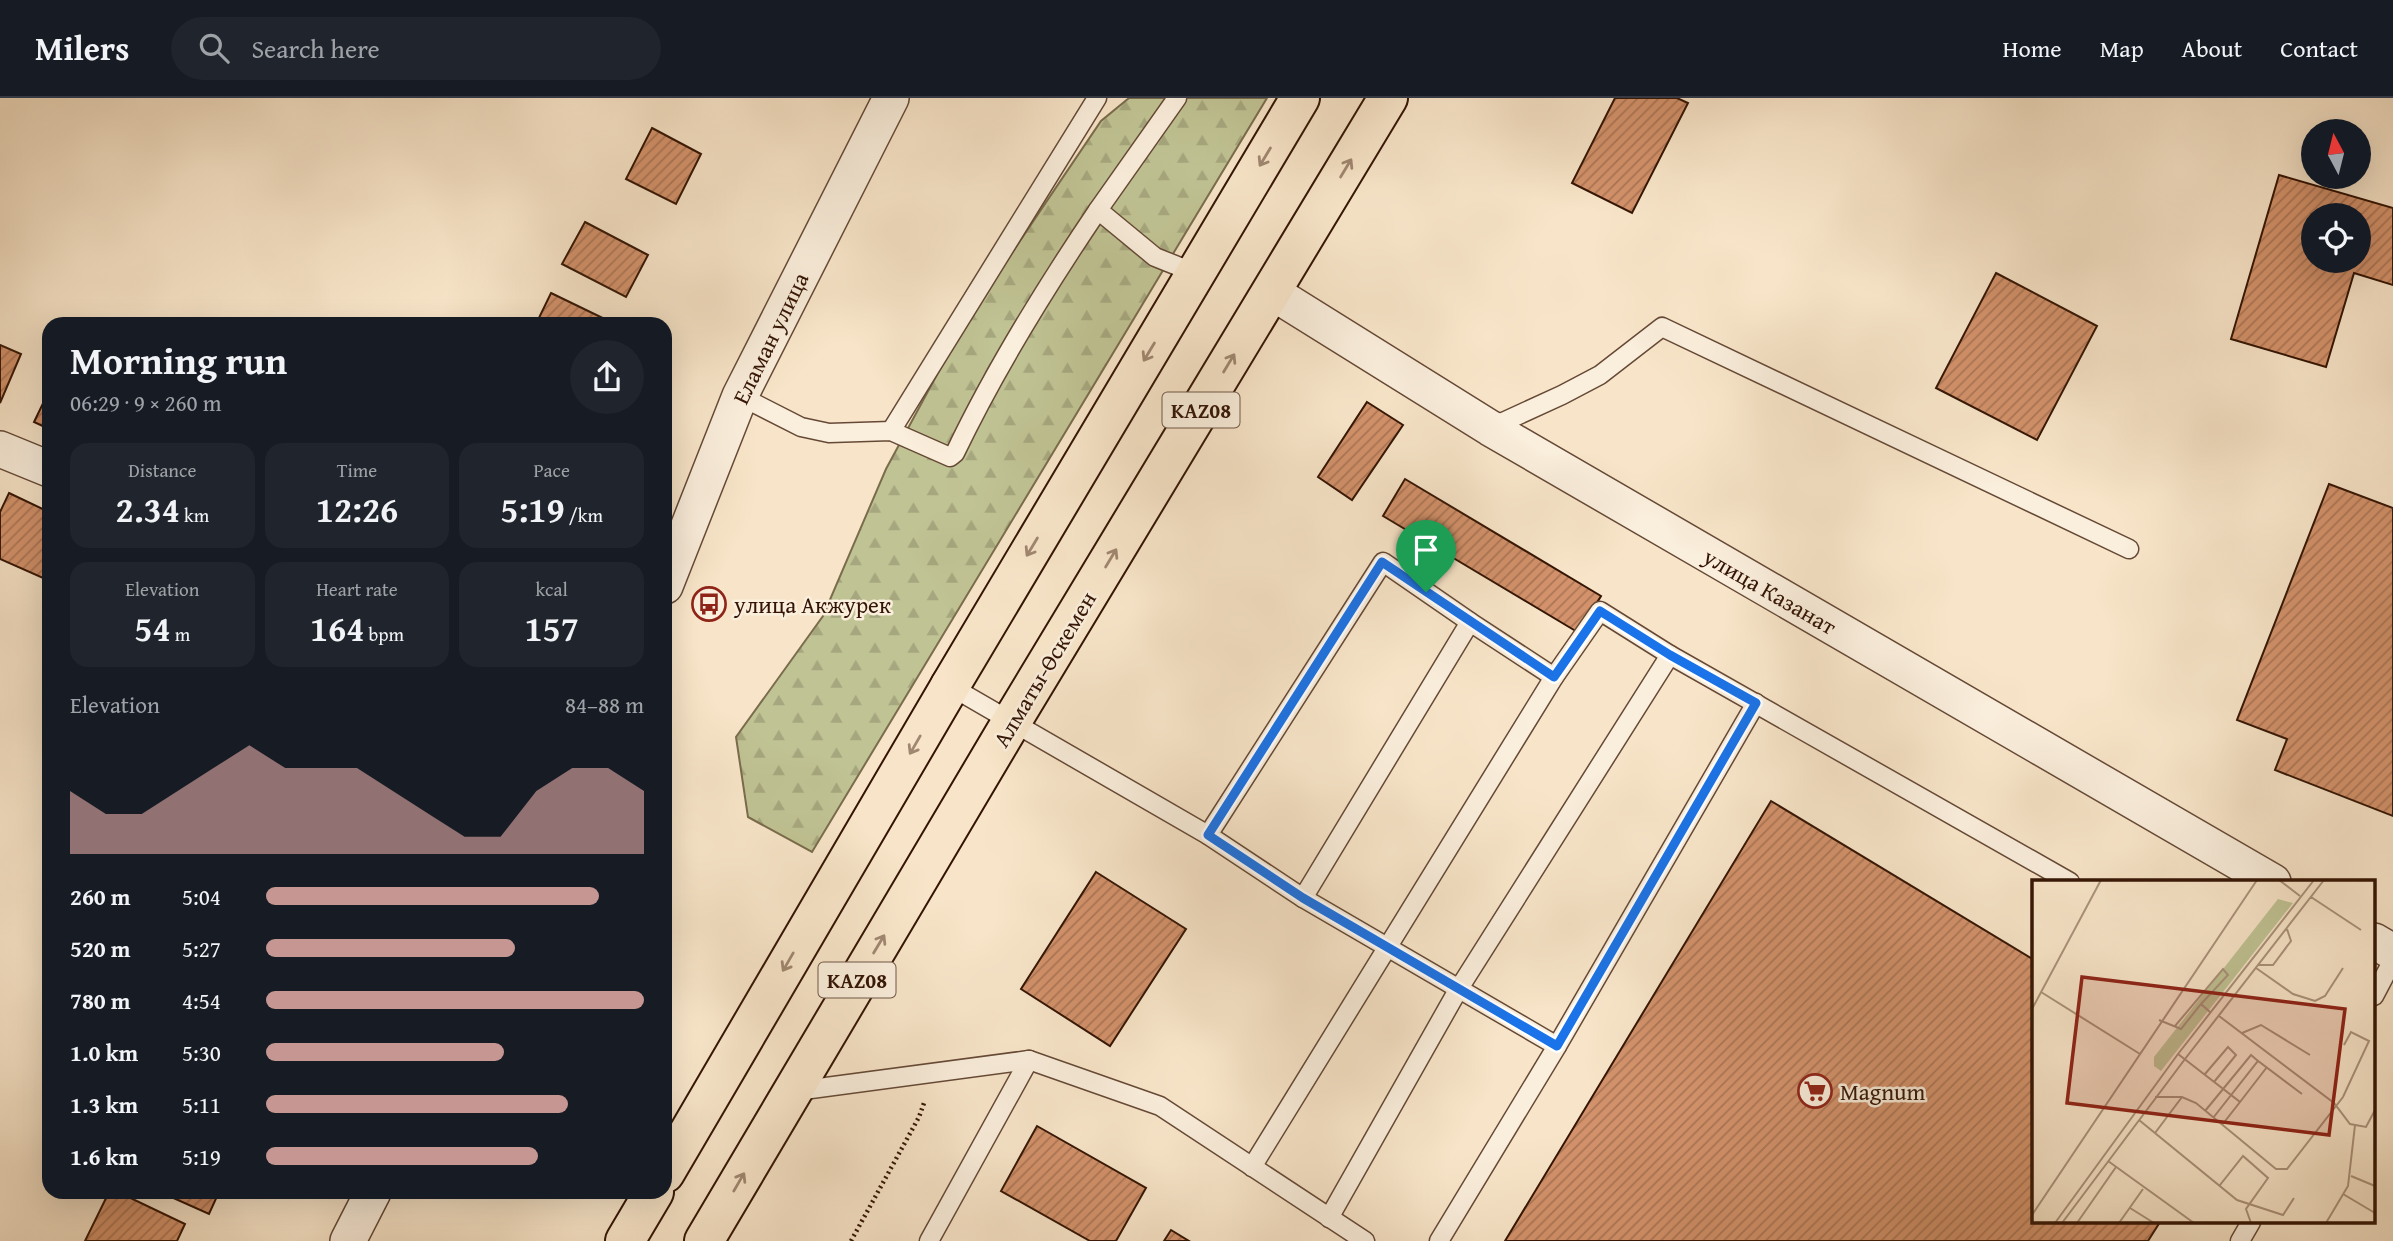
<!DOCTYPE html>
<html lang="en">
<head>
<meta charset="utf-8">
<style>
  :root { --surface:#171b24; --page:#20242c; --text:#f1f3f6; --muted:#9ea1a6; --line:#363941; --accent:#c59692 }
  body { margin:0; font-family:"Gentium Book Plus",serif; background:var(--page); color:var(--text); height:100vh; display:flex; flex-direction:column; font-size:26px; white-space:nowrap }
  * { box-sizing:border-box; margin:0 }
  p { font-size:23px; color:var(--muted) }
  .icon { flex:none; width:38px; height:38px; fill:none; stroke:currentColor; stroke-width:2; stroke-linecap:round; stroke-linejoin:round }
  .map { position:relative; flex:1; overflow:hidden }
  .side { position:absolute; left:42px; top:219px; width:630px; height:882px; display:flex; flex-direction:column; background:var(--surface); border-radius:21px; box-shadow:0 7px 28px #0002 }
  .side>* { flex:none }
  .needle { width:46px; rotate:353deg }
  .fabs { position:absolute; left:2301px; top:21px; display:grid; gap:14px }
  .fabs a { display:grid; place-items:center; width:70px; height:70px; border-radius:50%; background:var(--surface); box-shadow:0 7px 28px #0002; font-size:35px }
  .pin { position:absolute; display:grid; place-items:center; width:60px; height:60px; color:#fff; margin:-72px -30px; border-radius:50% 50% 50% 0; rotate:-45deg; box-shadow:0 0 7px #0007 }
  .pin .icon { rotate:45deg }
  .round { display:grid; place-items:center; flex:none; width:74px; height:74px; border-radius:37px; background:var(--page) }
  .summary { display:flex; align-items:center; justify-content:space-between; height:119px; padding:0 28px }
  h1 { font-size:38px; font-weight:700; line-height:52px }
  .metrics { display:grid; grid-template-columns:repeat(3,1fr); gap:10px; height:119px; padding:7px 28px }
  .metrics div { display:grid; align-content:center; border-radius:18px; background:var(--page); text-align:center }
  .metrics b { font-size:35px; font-weight:700 }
  .metrics small { font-size:19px; font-weight:400 }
  .metrics p { font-size:19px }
  .chart { height:196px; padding:14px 28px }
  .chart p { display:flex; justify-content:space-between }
  .chart svg { width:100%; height:126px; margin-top:7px; fill:var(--accent); opacity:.7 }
  ul { padding:0 28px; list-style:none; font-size:23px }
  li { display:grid; grid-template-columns:112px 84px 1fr; align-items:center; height:52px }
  li i { height:18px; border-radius:9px; background:var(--accent) }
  header { display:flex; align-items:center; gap:42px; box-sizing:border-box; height:98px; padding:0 35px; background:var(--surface); border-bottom:2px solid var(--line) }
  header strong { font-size:33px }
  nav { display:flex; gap:38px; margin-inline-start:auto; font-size:24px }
  .search { width:490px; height:63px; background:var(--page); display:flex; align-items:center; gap:18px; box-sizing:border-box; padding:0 24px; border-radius:38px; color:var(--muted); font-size:26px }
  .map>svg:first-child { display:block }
  .forest { fill:url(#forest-firs); stroke:#7a6c4c; stroke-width:2 }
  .building { fill:url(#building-hatch); stroke:#341505; stroke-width:2; fill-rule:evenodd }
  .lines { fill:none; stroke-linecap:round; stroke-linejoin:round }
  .lane-casing { stroke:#654936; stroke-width:21 }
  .street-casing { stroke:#654936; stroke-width:38 }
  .primary-casing { stroke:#341505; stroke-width:42 }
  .highway-casing { stroke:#341505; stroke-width:42 }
  .path { stroke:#341505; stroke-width:4.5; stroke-dasharray:2 3.5; stroke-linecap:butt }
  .lane { stroke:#faeedc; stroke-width:18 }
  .street { stroke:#faeedc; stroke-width:35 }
  .primary { stroke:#f8e5c9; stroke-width:38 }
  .highway { stroke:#f8e5c9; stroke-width:38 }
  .oneway { stroke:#a08771 }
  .route-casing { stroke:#fff; stroke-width:14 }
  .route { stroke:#1a73e8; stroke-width:9 }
  .labels { text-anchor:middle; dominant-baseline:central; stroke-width:5; stroke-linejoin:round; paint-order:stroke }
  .shield { fill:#faeedc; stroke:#6f5646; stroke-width:2 }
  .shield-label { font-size:21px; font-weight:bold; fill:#341505 }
  .street-label { font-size:23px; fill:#341505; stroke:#faeedc }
  .poi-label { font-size:23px; fill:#341505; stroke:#faeedc; text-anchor:start }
  .inset-road { fill:none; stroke:#aa927b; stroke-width:2 }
  .view { fill:#8f2418; fill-opacity:0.15; stroke:#8f2418; stroke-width:3.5 }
  .inset-edge { fill:none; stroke:#341505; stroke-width:3.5 }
</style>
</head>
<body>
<header>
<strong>Milers</strong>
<div class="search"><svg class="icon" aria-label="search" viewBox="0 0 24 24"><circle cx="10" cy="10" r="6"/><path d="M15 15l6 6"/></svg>Search here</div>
<nav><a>Home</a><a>Map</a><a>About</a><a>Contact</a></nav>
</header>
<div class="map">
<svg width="2393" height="1143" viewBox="0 0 2393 1143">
  <defs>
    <pattern id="forest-firs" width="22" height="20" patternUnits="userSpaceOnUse" patternTransform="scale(1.75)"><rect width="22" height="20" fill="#c0c394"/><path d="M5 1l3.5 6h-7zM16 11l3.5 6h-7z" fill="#a6a77e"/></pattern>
    <pattern id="building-hatch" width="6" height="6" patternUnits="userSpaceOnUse" patternTransform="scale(1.75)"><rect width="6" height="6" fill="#d3926b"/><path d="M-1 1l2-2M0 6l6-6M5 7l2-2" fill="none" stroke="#ac7656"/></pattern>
  </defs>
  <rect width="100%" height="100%" fill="#f8e5c9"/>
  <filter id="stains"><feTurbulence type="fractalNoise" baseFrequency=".00286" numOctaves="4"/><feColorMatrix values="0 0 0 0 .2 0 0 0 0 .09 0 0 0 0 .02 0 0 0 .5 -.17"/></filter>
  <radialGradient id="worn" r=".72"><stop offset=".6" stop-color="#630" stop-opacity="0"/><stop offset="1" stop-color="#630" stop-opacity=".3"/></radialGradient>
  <polygon class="forest" points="1129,0 1267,0 812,754 748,719 736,639 823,518 886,371 967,221 1101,23"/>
  <g class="building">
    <polygon points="1615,0 1677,0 1688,5 1632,115 1572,85"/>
    <polygon points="652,30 701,56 676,106 626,81"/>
    <path d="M2279 77 2393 110V187L2354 175 2326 269 2231 241ZM2314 117H2359V163H2314Z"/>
    <polygon points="585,124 648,157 626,199 562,166"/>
    <polygon points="1996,175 2097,228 2037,342 1936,290"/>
    <polygon points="551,195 611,224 610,226 536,226"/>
    <polygon points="0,247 21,256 0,305"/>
    <polygon points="49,293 49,331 34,324"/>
    <polygon points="1367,304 1403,327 1352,402 1318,379"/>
    <polygon points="1405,381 1601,498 1579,535 1383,418"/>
    <polygon points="2329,386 2393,410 2393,718 2275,672 2287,641 2237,622"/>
    <polygon points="9,395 49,414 49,468 43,480 0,461 0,414"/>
    <polygon points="1771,703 2034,862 2034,1124 2160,1124 2148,1143 1505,1143"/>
    <polygon points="1096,774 1186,831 1110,948 1021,891"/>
    <polygon points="1037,1028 1146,1090 1116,1143 1090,1143 1001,1093"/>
    <polygon points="109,1094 118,1094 185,1126 177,1143 85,1143"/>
    <polygon points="160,1094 219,1094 209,1116"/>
    <polygon points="1171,1132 1189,1143 1164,1143"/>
  </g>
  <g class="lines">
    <g class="lane-casing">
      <g id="lane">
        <polyline points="1098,112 1177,0"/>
        <path d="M740 298 801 329 829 335 891 333 950 359 955 355C995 271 1046 189 1098 112L1155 159 1195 175"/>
        <polyline points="1490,330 1562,297 1600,277 1662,229 2129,451"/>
        <polyline points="891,333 1097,0"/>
        <polyline points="1470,524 1554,579"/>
        <polyline points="950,588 1208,737 1303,800 1557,948 1439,1143"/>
        <polyline points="1208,737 1383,464 1470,524 1303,800"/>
        <polyline points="2374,898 2393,862"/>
        <polyline points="1557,948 1756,605"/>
        <polyline points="796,993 1029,962 1160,1008 1365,1143"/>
        <polyline points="1252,1069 1554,579 1600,513 1670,557"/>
        <polyline points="1329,1120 1458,892 1670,557 2070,784"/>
        <polyline points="929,1143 1029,962"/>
        <polyline points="2240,1143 2251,1124"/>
      </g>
    </g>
    <g class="street-casing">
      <g id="street">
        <polyline points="1272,194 1490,330 2273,784"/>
        <polyline points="0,351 49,371"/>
        <polyline points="665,488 740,298 891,0"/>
        <polyline points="2374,843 2393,854"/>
        <polyline points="348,1143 373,1094"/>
      </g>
    </g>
    <g class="primary-casing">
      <g id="primary">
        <polyline points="665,1075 950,588"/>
        <polyline points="625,1143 654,1094"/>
        <polyline points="704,1143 1012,623"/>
      </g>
    </g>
    <g class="highway-casing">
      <g id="highway">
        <polyline points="950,588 1300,0"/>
        <polyline points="1012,623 1388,0"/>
      </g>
    </g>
    <polyline class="path" points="851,1143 919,1019 924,1005"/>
    <use href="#lane" class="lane"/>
    <use href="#street" class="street"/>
    <use href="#primary" class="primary"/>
    <use href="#highway" class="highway"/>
  </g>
  <defs><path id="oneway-shaft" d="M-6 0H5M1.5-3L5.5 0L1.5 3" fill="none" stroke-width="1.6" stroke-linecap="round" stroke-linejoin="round" transform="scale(1.75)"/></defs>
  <g class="oneway">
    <use href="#oneway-shaft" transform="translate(1265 59) rotate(121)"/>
    <use href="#oneway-shaft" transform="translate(1346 70) rotate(-59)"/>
    <use href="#oneway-shaft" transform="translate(1149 254) rotate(121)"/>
    <use href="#oneway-shaft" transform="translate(1229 265) rotate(-59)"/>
    <use href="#oneway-shaft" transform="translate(1032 449) rotate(121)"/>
    <use href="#oneway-shaft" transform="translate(1111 460) rotate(-59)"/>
    <use href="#oneway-shaft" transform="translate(915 647) rotate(120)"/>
    <use href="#oneway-shaft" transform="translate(879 846) rotate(-59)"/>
    <use href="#oneway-shaft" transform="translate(788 864) rotate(120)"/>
    <use href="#oneway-shaft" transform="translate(739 1084) rotate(-60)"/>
  </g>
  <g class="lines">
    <g class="route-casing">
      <polygon id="route" points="1382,464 1554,579 1600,513 1670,557 1756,605 1557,948 1303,800 1208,737"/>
    </g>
    <use href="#route" class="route"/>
  </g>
  <defs>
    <g id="bus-ring" transform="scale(1.75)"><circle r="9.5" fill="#faeedc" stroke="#8f2418" stroke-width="1.5"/><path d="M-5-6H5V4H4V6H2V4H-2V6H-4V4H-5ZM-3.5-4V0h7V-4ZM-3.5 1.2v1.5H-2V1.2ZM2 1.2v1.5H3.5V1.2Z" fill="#8f2418"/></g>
    <g id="supermarket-ring" transform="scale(1.75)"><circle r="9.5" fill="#faeedc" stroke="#8f2418" stroke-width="1.5"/><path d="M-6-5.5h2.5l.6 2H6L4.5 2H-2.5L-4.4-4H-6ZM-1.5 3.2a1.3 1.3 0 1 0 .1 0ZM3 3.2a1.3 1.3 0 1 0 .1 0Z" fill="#8f2418"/></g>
  </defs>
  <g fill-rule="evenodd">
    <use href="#bus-ring" x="709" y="506"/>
    <use href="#supermarket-ring" x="1815" y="993"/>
  </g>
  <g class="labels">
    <g class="shield">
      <rect x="1162.5" y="294.5" width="77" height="35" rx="5"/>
      <rect x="818.5" y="864.5" width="77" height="35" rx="5"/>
    </g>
    <g class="shield-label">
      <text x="1201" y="312">KAZ08</text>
      <text x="857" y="882">KAZ08</text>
    </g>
    <g class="street-label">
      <text transform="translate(770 240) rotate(-64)">Еламан улица</text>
      <text transform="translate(1770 493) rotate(30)">улица Казанат</text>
      <text transform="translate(1044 571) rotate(-59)">Алматы-Өскемен</text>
    </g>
    <g class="poi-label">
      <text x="734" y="506">улица Акжурек</text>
      <text x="1840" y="993">Magnum</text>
    </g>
  </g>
  <g transform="translate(2032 782)">
    <rect width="343" height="343" fill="#f8e5c9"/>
    <path d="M246 19 261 23 129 191 122 186V177Z" fill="#c0c394"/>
    <path class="inset-road" d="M247 0 268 16M279 17 329 50M227 85H241L259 61 255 49M224 88 261 114 283 121 293 116 311 88M9 112 108 174M0 129 69 0M187 136 302 223 318 244 334 247 343 230M127 140 149 149 169 124 178 132M143 146 191 89 196 95 169 124M210 153 229 145 278 175M146 174 208 222 190 245M146 174 282 0M153 179 292 0M173 194 196 167 204 175 182 202M123 217H150L164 223 244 289H255L311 217 337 161 319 152 312 165M208 222 235 187M173 231 219 175 226 181M181 238 226 181 270 214M107 240 205 320 251 335 262 318M123 253 150 217M76 281 162 343M319 296 343 306M188 305 211 276 236 298 214 329 219 343M311 314 343 333M98 328 122 343M0 335 225 0M23 343 146 174M30 343 153 179M45 343 84 287M87 343 111 309M294 343 316 306 323 245"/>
    <path class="view" d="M50 97 313 129 297 255 35 223Z"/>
    <rect width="343" height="343" class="inset-edge"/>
  </g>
  <rect width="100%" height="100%" filter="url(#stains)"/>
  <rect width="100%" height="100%" fill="url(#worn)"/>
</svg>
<div class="fabs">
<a><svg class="needle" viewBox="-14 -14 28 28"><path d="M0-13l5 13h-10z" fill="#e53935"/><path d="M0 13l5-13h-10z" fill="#9ea1a6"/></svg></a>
<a><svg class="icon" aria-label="locate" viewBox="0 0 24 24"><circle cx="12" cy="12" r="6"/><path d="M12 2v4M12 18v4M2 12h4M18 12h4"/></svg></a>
</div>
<div class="pin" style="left:1426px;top:494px;background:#1e9e55"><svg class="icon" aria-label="arrive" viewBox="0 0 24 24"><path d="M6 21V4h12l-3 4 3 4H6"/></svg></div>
<section class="side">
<div class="summary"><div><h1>Morning run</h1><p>06:29 · 9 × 260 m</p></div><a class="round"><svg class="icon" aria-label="share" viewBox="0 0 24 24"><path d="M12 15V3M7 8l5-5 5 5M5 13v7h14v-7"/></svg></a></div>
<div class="metrics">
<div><p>Distance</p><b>2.34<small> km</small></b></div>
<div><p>Time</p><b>12:26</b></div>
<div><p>Pace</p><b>5:19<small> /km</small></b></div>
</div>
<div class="metrics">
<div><p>Elevation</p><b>54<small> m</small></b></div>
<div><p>Heart rate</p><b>164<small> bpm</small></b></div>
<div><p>kcal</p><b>157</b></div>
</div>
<div class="chart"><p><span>Elevation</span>84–88 m</p>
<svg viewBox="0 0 160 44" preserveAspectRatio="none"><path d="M0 44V22L10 30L20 30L30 22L40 14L50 6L60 14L70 14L80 14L90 22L100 30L110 38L120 38L130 22L140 14L150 14L160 22V44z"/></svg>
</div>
<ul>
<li><b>260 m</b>5:04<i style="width:88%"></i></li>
<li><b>520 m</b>5:27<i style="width:66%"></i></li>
<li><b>780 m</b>4:54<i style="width:100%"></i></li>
<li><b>1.0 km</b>5:30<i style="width:63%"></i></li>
<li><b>1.3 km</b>5:11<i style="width:80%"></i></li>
<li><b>1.6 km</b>5:19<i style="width:72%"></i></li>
</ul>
</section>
</div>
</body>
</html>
